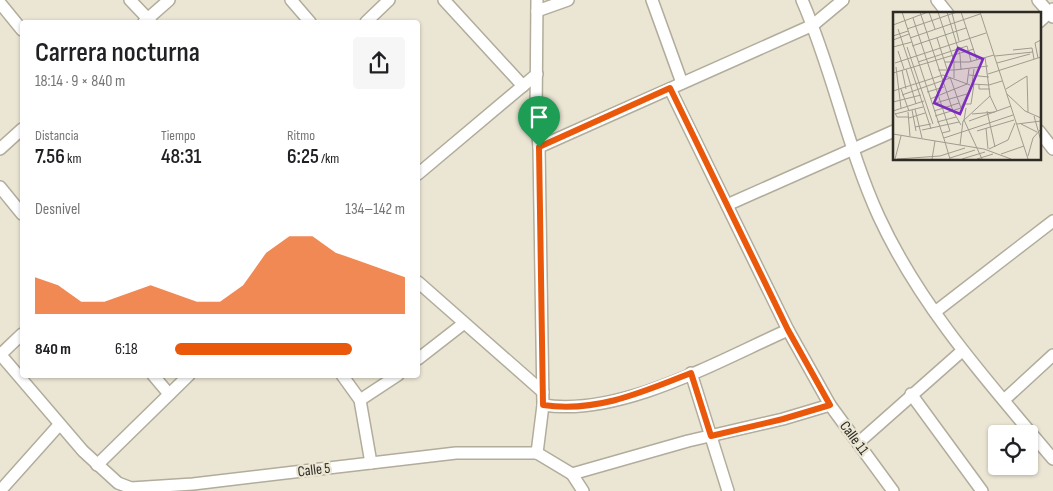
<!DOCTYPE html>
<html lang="es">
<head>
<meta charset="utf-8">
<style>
  :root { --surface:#fff; --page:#f6f6f6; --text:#202124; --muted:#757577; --accent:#ea580c }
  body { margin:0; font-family:"Sofia Sans Condensed",sans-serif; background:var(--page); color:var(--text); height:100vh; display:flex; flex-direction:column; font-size:19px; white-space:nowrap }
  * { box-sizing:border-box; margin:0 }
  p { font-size:16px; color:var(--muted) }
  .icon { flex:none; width:28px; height:28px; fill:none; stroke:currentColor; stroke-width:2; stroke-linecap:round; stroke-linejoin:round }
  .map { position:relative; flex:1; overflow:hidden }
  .details { position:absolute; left:20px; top:20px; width:400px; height:358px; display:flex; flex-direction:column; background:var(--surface); border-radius:5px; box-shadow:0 1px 4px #0004 }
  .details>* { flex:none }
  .tools { position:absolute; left:988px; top:425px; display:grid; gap:10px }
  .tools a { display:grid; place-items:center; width:50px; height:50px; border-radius:5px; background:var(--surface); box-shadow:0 1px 4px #0004; font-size:25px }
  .pin { position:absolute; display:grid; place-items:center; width:42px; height:42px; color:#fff; margin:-51px -21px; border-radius:50% 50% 50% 0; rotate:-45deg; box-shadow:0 0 5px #0007 }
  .pin .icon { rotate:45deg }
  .round { display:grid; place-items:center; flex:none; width:52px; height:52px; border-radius:5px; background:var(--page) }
  .head { display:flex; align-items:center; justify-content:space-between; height:85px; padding:0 15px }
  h1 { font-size:28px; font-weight:600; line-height:38px }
  .metrics { display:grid; grid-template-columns:repeat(3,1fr); gap:8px; height:85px; padding:5px 15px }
  .metrics div { display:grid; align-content:center }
  .metrics b { font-size:21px; font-weight:600 }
  .metrics small { font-size:14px; font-weight:400 }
  .metrics p { font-size:14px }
  .chart { height:140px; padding:10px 15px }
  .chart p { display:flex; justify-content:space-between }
  .chart svg { width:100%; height:90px; margin-top:5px; fill:var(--accent); opacity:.7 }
  ul { padding:0 15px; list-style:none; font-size:16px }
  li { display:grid; grid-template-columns:80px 60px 1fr; align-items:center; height:38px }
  li i { height:12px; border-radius:6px; background:var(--accent) }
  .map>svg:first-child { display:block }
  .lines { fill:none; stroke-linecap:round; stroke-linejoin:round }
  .minor-casing { stroke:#b1ac9b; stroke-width:14 }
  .minor { stroke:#fff; stroke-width:11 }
  .route-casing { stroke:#fff; stroke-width:10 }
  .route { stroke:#ea580c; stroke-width:6 }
  .labels { text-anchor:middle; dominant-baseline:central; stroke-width:4.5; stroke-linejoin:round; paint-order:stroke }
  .street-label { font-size:15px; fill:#2d2b24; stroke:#ebe6d4 }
  .inset-road { fill:none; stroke:#9f9b8e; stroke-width:1 }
  .view { fill:#7b2cbf; fill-opacity:0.15; stroke:#7b2cbf; stroke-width:2.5 }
  .inset-edge { fill:none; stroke:#2d2b24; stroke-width:2.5 }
</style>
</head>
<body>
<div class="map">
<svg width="1053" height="491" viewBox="0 0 1053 491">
  <rect width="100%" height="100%" fill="#ebe6d4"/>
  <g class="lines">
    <g class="minor-casing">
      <g id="minor">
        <polyline points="130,0 151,22"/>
        <polyline points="291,0 310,22"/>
        <polyline points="444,0 523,86"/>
        <polyline points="537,0 536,115 539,147 543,405 537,453"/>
        <polyline points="652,0 682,83"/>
        <path d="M802 0C833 71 847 147 879 217 921 308 989 383 1053 459"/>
        <polyline points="937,0 948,14"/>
        <polyline points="1038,0 1053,17"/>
        <polyline points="0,3 22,30"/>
        <polyline points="537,11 568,0"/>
        <polyline points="144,22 169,0"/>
        <polyline points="366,22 389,0"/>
        <polyline points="1039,22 1053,9"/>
        <polyline points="670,89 788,330 830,405 893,491"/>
        <polyline points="1039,131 1053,149"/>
        <polyline points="539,147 813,25 843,0"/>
        <polyline points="0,149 22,129"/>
        <polyline points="418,174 537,74"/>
        <polyline points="0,187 22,214"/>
        <polyline points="727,205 894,131"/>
        <polyline points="418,282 543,392"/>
        <polyline points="935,312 1053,221"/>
        <polyline points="0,354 83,451 118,483 131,488 193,484 456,453 537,453"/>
        <polyline points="0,355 22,334"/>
        <polyline points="418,359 463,324"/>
        <polyline points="691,373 728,491"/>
        <polyline points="153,375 169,394"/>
        <polyline points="342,375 360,400 371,463"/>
        <polyline points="911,394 982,491"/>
        <polyline points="360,400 398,375"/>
        <polyline points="1004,400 1053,355"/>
        <path d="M543 405C621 417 718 361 788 330"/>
        <polyline points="858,443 962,351"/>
        <polyline points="537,453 572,474 688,441 783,419 830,405"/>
        <polyline points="97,465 189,375"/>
        <polyline points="572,474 583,491"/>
        <polyline points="0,491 59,425"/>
      </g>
    </g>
    <use href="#minor" class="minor"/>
  </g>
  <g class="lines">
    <g class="route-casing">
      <path id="route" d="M670 88 788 330 830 405 783 419 711 436 691 373C643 392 596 413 543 405L539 147Z"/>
    </g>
    <use href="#route" class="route"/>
  </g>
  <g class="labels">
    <g class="street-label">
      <text transform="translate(854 438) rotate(53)">Calle 11</text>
      <text transform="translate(314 470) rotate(-7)">Calle 5</text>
    </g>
  </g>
  <g transform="translate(893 12)">
    <rect width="148" height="148" fill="#ebe6d4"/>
    <path class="inset-road" d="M9 0 52 130M27 0 60 99 68 113M36 0 42 17M45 0 61 49V66M54 0 67 43 68 58M68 0 84 48M87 0 135 147M59 1 66 29M20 6 57 119 49 121M0 13 35 0M5 17 38 117M14 17 64 0M0 24 15 19M17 26 87 2M44 26 54 57M0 28 16 22M19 34 73 16M0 35 19 30M14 35 40 112M120 38 139 36 141 47M5 39 11 57M102 44 140 40M92 45 97 84M145 46 142 31 148 28M25 50 74 34 78 49M52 50H76L101 43M2 51 93 21M104 51 137 42M3 55 8 96M13 57 23 92M9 58 13 77M45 58H61M61 58 95 54M0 61 81 37M95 62 148 45M76 63 96 65M134 64 135 100M57 65 68 96M74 72 76 57M79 72 96 73 109 69M86 72V77H97M8 77 16 99M113 77 134 64M0 79 50 63 77 73M34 80 51 75M114 82 132 99 148 106M9 83 57 66M97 84 104 99M37 87 74 72M0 90 28 83M39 92 74 82M71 92H78L81 72M68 96 79 72 81 57M73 96 71 108 89 147M22 97 29 126M19 98 23 119M0 99 31 89M41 99 66 91M94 99 102 135M15 100 17 124M2 101 4 105H16M2 102 30 95M79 102 102 100M42 104 68 96M141 104 148 129M16 106 32 101M76 109 118 94M44 110 63 105M124 112 148 109M128 112 144 120M22 115 38 112M93 116 95 137M29 118 66 110M84 119 121 108M0 122 91 137 118 147M51 126 120 103M52 130 57 147M67 133 70 109 97 84M96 137 115 128 122 111M108 142 131 134M135 144 140 126 148 117M57 146 82 138M2 147 8 124M4 147 47 144 72 136M39 147 42 129M69 147 92 140M84 147 100 142"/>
    <path class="view" d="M65 36 90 47 67 102 41 91Z"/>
    <rect width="148" height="148" class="inset-edge"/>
  </g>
</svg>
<div class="tools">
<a><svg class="icon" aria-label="locate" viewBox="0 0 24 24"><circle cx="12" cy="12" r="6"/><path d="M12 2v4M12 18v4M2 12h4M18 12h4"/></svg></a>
</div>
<div class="pin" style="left:539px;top:147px;background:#1e9e55"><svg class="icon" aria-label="arrive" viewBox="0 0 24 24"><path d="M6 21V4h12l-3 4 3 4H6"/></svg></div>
<section class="details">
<div class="head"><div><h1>Carrera nocturna</h1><p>18:14 · 9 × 840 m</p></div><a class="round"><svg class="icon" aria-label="share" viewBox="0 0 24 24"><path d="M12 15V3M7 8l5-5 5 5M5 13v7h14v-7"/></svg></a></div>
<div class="metrics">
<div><p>Distancia</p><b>7.56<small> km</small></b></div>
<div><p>Tiempo</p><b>48:31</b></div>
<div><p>Ritmo</p><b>6:25<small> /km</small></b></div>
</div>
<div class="chart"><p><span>Desnivel</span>134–142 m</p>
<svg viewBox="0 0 160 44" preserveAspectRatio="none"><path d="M0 44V26L10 30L20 38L30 38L40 34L50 30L60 34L70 38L80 38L90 30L100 14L110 6L120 6L130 14L140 18L150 22L160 26V44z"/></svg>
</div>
<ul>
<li><b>840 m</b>6:18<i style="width:77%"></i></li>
</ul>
</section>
</div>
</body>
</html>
